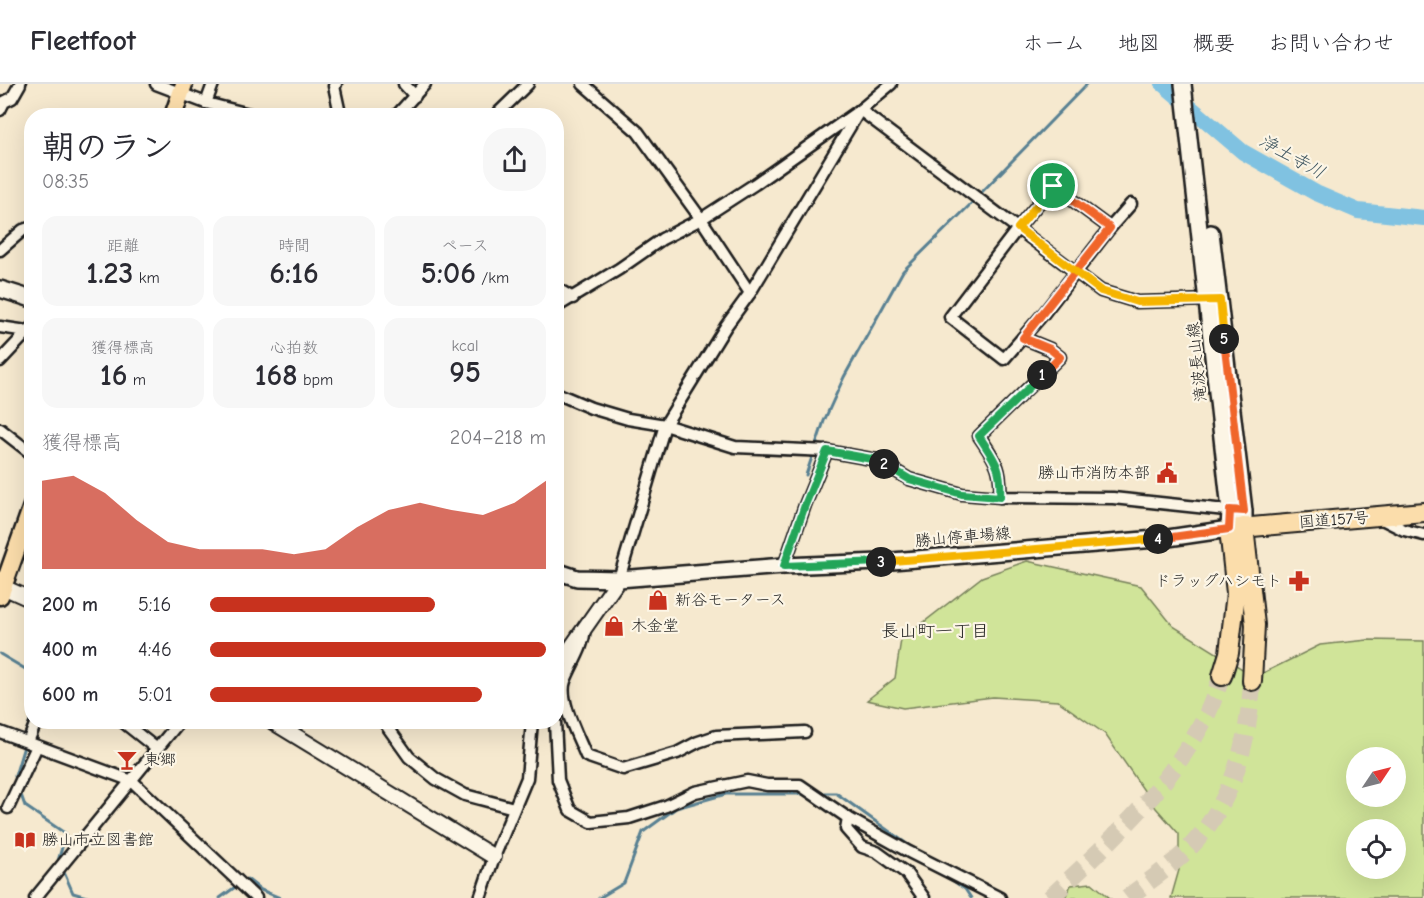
<!DOCTYPE html>
<html lang="ja">
<head>
<meta charset="utf-8">
<style>
  :root { --surface:#fff; --page:#f7f7f7; --text:#2b2b33; --muted:#7c7c81; --line:#e1e1e2; --accent:#c8321e }
  body { margin:0; font-family:"Comic Neue","Klee One",sans-serif; background:var(--page); color:var(--text); height:100vh; display:flex; flex-direction:column; font-size:22px; white-space:nowrap }
  * { box-sizing:border-box; margin:0 }
  p { font-size:20px; color:var(--muted) }
  .icon { flex:none; width:33px; height:33px; fill:none; stroke:currentColor; stroke-width:2; stroke-linecap:round; stroke-linejoin:round }
  .map { position:relative; flex:1; overflow:hidden }
  .side { position:absolute; left:24px; top:24px; width:540px; height:621px; display:flex; flex-direction:column; background:var(--surface); border-radius:24px; box-shadow:0 6px 24px #0002 }
  .side>* { flex:none }
  .needle { width:39px; rotate:55deg }
  .controls { position:absolute; left:1346px; top:663px; display:grid; gap:12px }
  .controls a { display:grid; place-items:center; width:60px; height:60px; border-radius:50%; background:var(--surface); box-shadow:0 6px 24px #0002; font-size:30px }
  .pin { position:absolute; display:grid; place-items:center; width:51px; height:51px; color:#fff; margin:-26px; border:3px solid #fff; border-radius:50%; box-shadow:0 2px 6px #0007 }
  .km { position:absolute; width:30px; height:30px; margin:-15px; border-radius:50%; background:#222; color:#fff; font-size:16px; line-height:30px; text-align:center }
  .round { display:grid; place-items:center; flex:none; width:63px; height:63px; border-radius:24px; background:var(--page) }
  .overview { display:flex; align-items:center; justify-content:space-between; height:102px; padding:0 18px }
  h1 { font-size:33px; font-weight:700; line-height:45px }
  .stats { display:grid; grid-template-columns:repeat(3,1fr); gap:9px; height:102px; padding:6px 18px }
  .stats div { display:grid; align-content:center; border-radius:15px; background:var(--page); text-align:center }
  .stats b { font-size:30px; font-weight:700 }
  .stats small { font-size:16px; font-weight:400 }
  .stats p { font-size:16px }
  .chart { height:168px; padding:12px 18px }
  .chart p { display:flex; justify-content:space-between }
  .chart svg { width:100%; height:108px; margin-top:6px; fill:var(--accent); opacity:.7 }
  ul { padding:0 18px; list-style:none; font-size:20px }
  li { display:grid; grid-template-columns:96px 72px 1fr; align-items:center; height:45px }
  li i { height:15px; border-radius:8px; background:var(--accent) }
  header { display:flex; align-items:center; gap:36px; box-sizing:border-box; height:84px; padding:0 30px; background:var(--surface); border-bottom:2px solid var(--line) }
  header strong { font-size:28px }
  nav { display:flex; gap:33px; margin-inline-start:auto; font-size:21px }
  .map>svg:first-child { display:block }
  .green { fill:#d0e499; stroke:#76805a; stroke-width:1.5; fill-rule:evenodd }
  .lines { fill:none; stroke-linecap:round; stroke-linejoin:round }
  .stream { stroke:#588092; stroke-width:3 }
  .river { stroke:#80c2e1; stroke-width:16 }
  .trunk-tunnel { stroke:#d5cab4; stroke-width:18; stroke-dasharray:18 9; stroke-linecap:butt }
  .minor-casing { stroke:#1c1c1c; stroke-width:15 }
  .tertiary-casing { stroke:#1c1c1c; stroke-width:18 }
  .secondary-casing { stroke:#1c1c1c; stroke-width:20 }
  .primary-casing { stroke:#1c1c1c; stroke-width:21 }
  .trunk-casing { stroke:#1c1c1c; stroke-width:22 }
  .minor { stroke:#fcf5e5; stroke-width:10 }
  .tertiary { stroke:#fcf5e5; stroke-width:14 }
  .secondary { stroke:#fcf5e5; stroke-width:15 }
  .primary { stroke:#fbddab; stroke-width:16 }
  .trunk { stroke:#fbddab; stroke-width:18 }
  .split-1-casing { stroke:#fff; stroke-width:12 }
  .split-2-casing { stroke:#fff; stroke-width:12 }
  .split-3-casing { stroke:#fff; stroke-width:12 }
  .split-4-casing { stroke:#fff; stroke-width:12 }
  .split-5-casing { stroke:#fff; stroke-width:12 }
  .split-6-casing { stroke:#fff; stroke-width:12 }
  .split-1 { stroke:#f0652b; stroke-width:8 }
  .split-2 { stroke:#22a559; stroke-width:8 }
  .split-3 { stroke:#22a559; stroke-width:8 }
  .split-4 { stroke:#f5b400; stroke-width:8 }
  .split-5 { stroke:#f0652b; stroke-width:8 }
  .split-6 { stroke:#f5b400; stroke-width:8 }
  .labels { text-anchor:middle; dominant-baseline:central; stroke-width:4.5; stroke-linejoin:round; paint-order:stroke }
  .street-label { font-size:16px; fill:#1c1c1c; stroke:#fcf5e5 }
  .poi-label { font-size:16px; fill:#1c1c1c; stroke:#fcf5e5; text-anchor:start }
  .water-label { font-size:18px; font-style:italic; fill:#3f5661; stroke:#fcf5e5 }
  .neighbourhood-label { font-size:18px; fill:#1c1c1c; stroke:#fcf5e5 }
</style>
</head>
<body>
<header>
<strong>Fleetfoot</strong>
<nav><a>ホーム</a><a>地図</a><a>概要</a><a>お問い合わせ</a></nav>
</header>
<div class="map">
<svg width="1424" height="814" viewBox="0 0 1424 814">
  <rect width="100%" height="100%" fill="#f6e9cf"/>
  <filter id="ink" filterUnits="userSpaceOnUse"><feTurbulence type="fractalNoise" baseFrequency=".0167" numOctaves="2"/><feDisplacementMap in="SourceGraphic" scale="12" xChannelSelector="R" yChannelSelector="G"/><feConvolveMatrix kernelMatrix="1 2 1 2 8 2 1 2 1" color-interpolation-filters="sRGB"/></filter>
  <g filter="url(#ink)">
    <g class="green">
      <path d="M1027 477 1141 502 1173 542 1255 593 1320 561 1368 556 1424 557V814H1171L1179 786V750L1156 724 1105 650 1058 617 993 613 903 624 867 616 895 594 901 556 982 493ZM1356 674H1395V712H1356ZM1356 746H1395V784H1356Z"/>
      <polygon points="1092,799 1110,814 1065,814 1071,801"/>
    </g>
    <g class="lines">
      <g class="stream">
        <polyline points="979,111 1087,0"/>
        <polyline points="815,364 824,337 844,293 903,187 975,116"/>
        <polyline points="806,391 813,370"/>
        <polyline points="0,570 32,589"/>
        <polyline points="27,647 32,628"/>
        <polyline points="16,696 15,692 25,659"/>
        <polyline points="20,708 25,722 66,750 58,777 60,780"/>
        <polyline points="818,709 836,709 911,763"/>
        <polyline points="63,786 73,809 90,814"/>
        <polyline points="949,794 965,805 971,814"/>
        <polyline points="244,798 247,795 261,806 280,814"/>
        <polyline points="220,814 238,801"/>
        <polyline points="599,814 624,799 643,748 676,724 726,710 805,710"/>
      </g>
      <polyline class="river" points="1163,0 1243,68 1316,109 1358,127 1424,134"/>
      <g class="trunk-tunnel">
        <path d="M1050 814C1109 758 1163 711 1203 638 1211 624 1216 607 1222 592"/>
        <path d="M1127 814C1149 797 1175 780 1194 759 1234 715 1249 655 1252 597"/>
      </g>
      <g class="minor-casing">
        <g id="minor">
          <polyline points="156,0 206,19 257,32"/>
          <polyline points="336,0 334,2 339,25 336,32"/>
          <polyline points="404,0 415,12"/>
          <polyline points="583,0 638,48 701,135 750,209"/>
          <polyline points="206,19 213,0"/>
          <polyline points="0,26 4,18 12,14 20,0"/>
          <polyline points="860,26 1101,207 1137,218 1212,216"/>
          <polyline points="396,32 425,0"/>
          <polyline points="495,32 528,0"/>
          <polygon points="1053,102 1110,144 1044,229 1004,275 950,233 1018,144"/>
          <polyline points="1110,144 1131,120"/>
          <polyline points="0,166 23,146 32,143"/>
          <polyline points="556,204 573,214"/>
          <polyline points="556,223 619,185 662,155 701,135 755,100 860,26 891,0"/>
          <polyline points="0,243 27,247"/>
          <polyline points="0,277 32,243"/>
          <polyline points="556,309 591,324 628,335 665,341 735,363 827,367 877,376 909,395 962,410 1000,413 1113,414 1235,427"/>
          <polyline points="0,345 32,370"/>
          <path d="M1000 413C1002 383 995 376 979 352L1060 273 1050 265 1023 254"/>
          <polyline points="1380,434 1404,446 1424,451"/>
          <polyline points="784,482 805,421 827,367"/>
          <polyline points="619,495 665,341 726,242 750,209 860,26"/>
          <path d="M585 545C583 565 572 579 565 597 558 616 579 654 586 672L623 685 677 669 698 658 716 652 805 648"/>
          <polyline points="123,638 157,665"/>
          <polyline points="384,638 409,673 436,695 465,711 514,724"/>
          <polyline points="555,638 558,696 570,726 591,738 629,734 666,722 695,708 747,697 767,701 800,701 848,734 909,768 1000,814"/>
          <polyline points="0,648 132,697 256,814"/>
          <polyline points="28,658 36,638"/>
          <polyline points="8,724 37,662"/>
          <polyline points="848,734 846,745 862,763 877,768 906,789 924,814"/>
          <polyline points="35,814 179,638"/>
          <polyline points="480,814 494,773 527,694 532,638"/>
        </g>
      </g>
      <g class="tertiary-casing">
        <g id="tertiary">
          <polyline points="3,503 32,516"/>
          <polyline points="556,585 619,495"/>
          <polyline points="273,638 494,773"/>
        </g>
      </g>
      <g class="secondary-casing">
        <g id="secondary">
          <polyline points="1211,149 1244,427 1244,443"/>
          <polyline points="0,205 32,215"/>
          <polyline points="556,487 577,494 619,495 784,482 880,478 1168,454 1229,445 1230,426 1183,0"/>
        </g>
      </g>
      <g class="primary-casing">
        <g id="primary">
          <polyline points="173,32 184,0"/>
          <polyline points="0,512 32,422"/>
        </g>
      </g>
      <g class="trunk-casing">
        <g id="trunk">
          <polyline points="1244,443 1255,541 1252,597"/>
          <polyline points="1222,592 1229,569 1236,509 1229,445 1424,428"/>
        </g>
      </g>
      <use href="#minor" class="minor"/>
      <use href="#tertiary" class="tertiary"/>
      <use href="#secondary" class="secondary"/>
      <use href="#primary" class="primary"/>
      <use href="#trunk" class="trunk"/>
    </g>
  </g>
  <g class="lines" filter="url(#ink)">
    <g class="split-1-casing">
      <polyline id="split-1" points="1042,291 1060,273 1050,265 1023,254 1110,144 1053,102"/>
    </g>
    <g class="split-2-casing">
      <path id="split-2" d="M884 380 909 395 962 410 1000 413C1002 383 995 377 979 352L1042 291"/>
    </g>
    <g class="split-3-casing">
      <polyline id="split-3" points="881,478 784,482 805,421 827,367 877,376 884,380"/>
    </g>
    <g class="split-4-casing">
      <polyline id="split-4" points="881,478 1158,455"/>
    </g>
    <g class="split-5-casing">
      <polyline id="split-5" points="1158,455 1229,445 1230,426 1244,427 1224,255"/>
    </g>
    <g class="split-6-casing">
      <polyline id="split-6" points="1053,102 1018,144 1101,207 1137,218 1220,216 1224,255"/>
    </g>
    <use href="#split-1" class="split-1"/>
    <use href="#split-2" class="split-2"/>
    <use href="#split-3" class="split-3"/>
    <use href="#split-4" class="split-4"/>
    <use href="#split-5" class="split-5"/>
    <use href="#split-6" class="split-6"/>
  </g>
  <defs>
    <g id="civic-bare" transform="scale(1.62)"><path d="M-.6-6.5H3V-4.5H.6V-3L4-1V1h2V6H-6V1h2V-1L-.6-3ZM-1.2 2.5V6h2.4V2.5Z" fill="#c8321e" stroke="#fcf5e5" stroke-width="2.5" paint-order="stroke"/></g>
    <g id="pharmacy-bare" transform="scale(1.62)"><path d="M-2-6h4v4h4v4h-4v4h-4v-4h-4v-4h4Z" fill="#c8321e" stroke="#fcf5e5" stroke-width="2.5" paint-order="stroke"/></g>
    <g id="shop-bare" transform="scale(1.62)"><path d="M-5-2.5h2.3a2.7 3.5 0 0 1 5.4 0H5L5.5 6h-11ZM-1.5-2.5h3a1.5 2.3 0 0 0-3 0Z" fill="#c8321e" stroke="#fcf5e5" stroke-width="2.5" paint-order="stroke"/></g>
    <g id="bar-bare" transform="scale(1.62)"><path d="M-6-5H6L.8 .8V4.5H3.5V6h-7V4.5H-.8V.8Z" fill="#c8321e" stroke="#fcf5e5" stroke-width="2.5" paint-order="stroke"/></g>
    <g id="library-bare" transform="scale(1.62)"><path d="M-6-4Q-3-5.5-.7-3.5V5Q-3 3-6 4ZM6-4Q3-5.5 .7-3.5V5Q3 3 6 4Z" fill="#c8321e" stroke="#fcf5e5" stroke-width="2.5" paint-order="stroke"/></g>
  </defs>
  <g fill-rule="evenodd">
    <use href="#civic-bare" x="1167" y="389"/>
    <use href="#pharmacy-bare" x="1299" y="497"/>
    <use href="#shop-bare" x="658" y="516"/>
    <use href="#shop-bare" x="614" y="542"/>
    <use href="#bar-bare" x="127" y="676"/>
    <use href="#library-bare" x="25" y="756"/>
  </g>
  <g class="labels">
    <g class="street-label">
      <text transform="translate(1197 278) rotate(-96)">滝波長山線</text>
      <text transform="translate(1334 436) rotate(-4)">国道157号</text>
      <text transform="translate(963 453) rotate(-5)">勝山停車場線</text>
    </g>
    <g class="poi-label">
      <text x="1150" y="389" text-anchor="end">勝山市消防本部</text>
      <text x="1282" y="497" text-anchor="end">ドラッグハシモト</text>
      <text x="675" y="516">新谷モータース</text>
      <text x="631" y="542">木金堂</text>
      <text x="144" y="676">東郷</text>
      <text x="42" y="756">勝山市立図書館</text>
    </g>
    <g class="water-label">
      <text transform="translate(1292 73) rotate(29)">浄土寺川</text>
    </g>
    <g class="neighbourhood-label">
      <text x="935" y="547">長山町一丁目</text>
    </g>
  </g>
</svg>
<div class="controls">
<a><svg class="needle" viewBox="-14 -14 28 28"><path d="M0-13l5 13h-10z" fill="#e53935"/><path d="M0 13l5-13h-10z" fill="#7c7c81"/></svg></a>
<a><svg class="icon" aria-label="locate" viewBox="0 0 24 24"><circle cx="12" cy="12" r="6"/><path d="M12 2v4M12 18v4M2 12h4M18 12h4"/></svg></a>
</div>
<div class="pin" style="left:1053px;top:102px;background:#1e9e55"><svg class="icon" aria-label="arrive" viewBox="0 0 24 24"><path d="M6 21V4h12l-3 4 3 4H6"/></svg></div>
<b class="km" style="left:1042px;top:291px">1</b>
<b class="km" style="left:884px;top:380px">2</b>
<b class="km" style="left:881px;top:478px">3</b>
<b class="km" style="left:1158px;top:455px">4</b>
<b class="km" style="left:1224px;top:255px">5</b>
<section class="side">
<div class="overview"><div><h1>朝のラン</h1><p>08:35</p></div><a class="round"><svg class="icon" aria-label="share" viewBox="0 0 24 24"><path d="M12 15V3M7 8l5-5 5 5M5 13v7h14v-7"/></svg></a></div>
<div class="stats">
<div><p>距離</p><b>1.23<small> km</small></b></div>
<div><p>時間</p><b>6:16</b></div>
<div><p>ペース</p><b>5:06<small> /km</small></b></div>
</div>
<div class="stats">
<div><p>獲得標高</p><b>16<small> m</small></b></div>
<div><p>心拍数</p><b>168<small> bpm</small></b></div>
<div><p>kcal</p><b>95</b></div>
</div>
<div class="chart"><p><span>獲得標高</span>204–218 m</p>
<svg viewBox="0 0 160 44" preserveAspectRatio="none"><path d="M0 44V8L10 6L20 13L30 24L40 33L50 36L60 36L70 36L80 38L90 36L100 27L110 20L120 17L130 20L140 22L150 17L160 8V44z"/></svg>
</div>
<ul>
<li><b>200 m</b>5:16<i style="width:67%"></i></li>
<li><b>400 m</b>4:46<i style="width:100%"></i></li>
<li><b>600 m</b>5:01<i style="width:81%"></i></li>
</ul>
</section>
</div>
</body>
</html>
